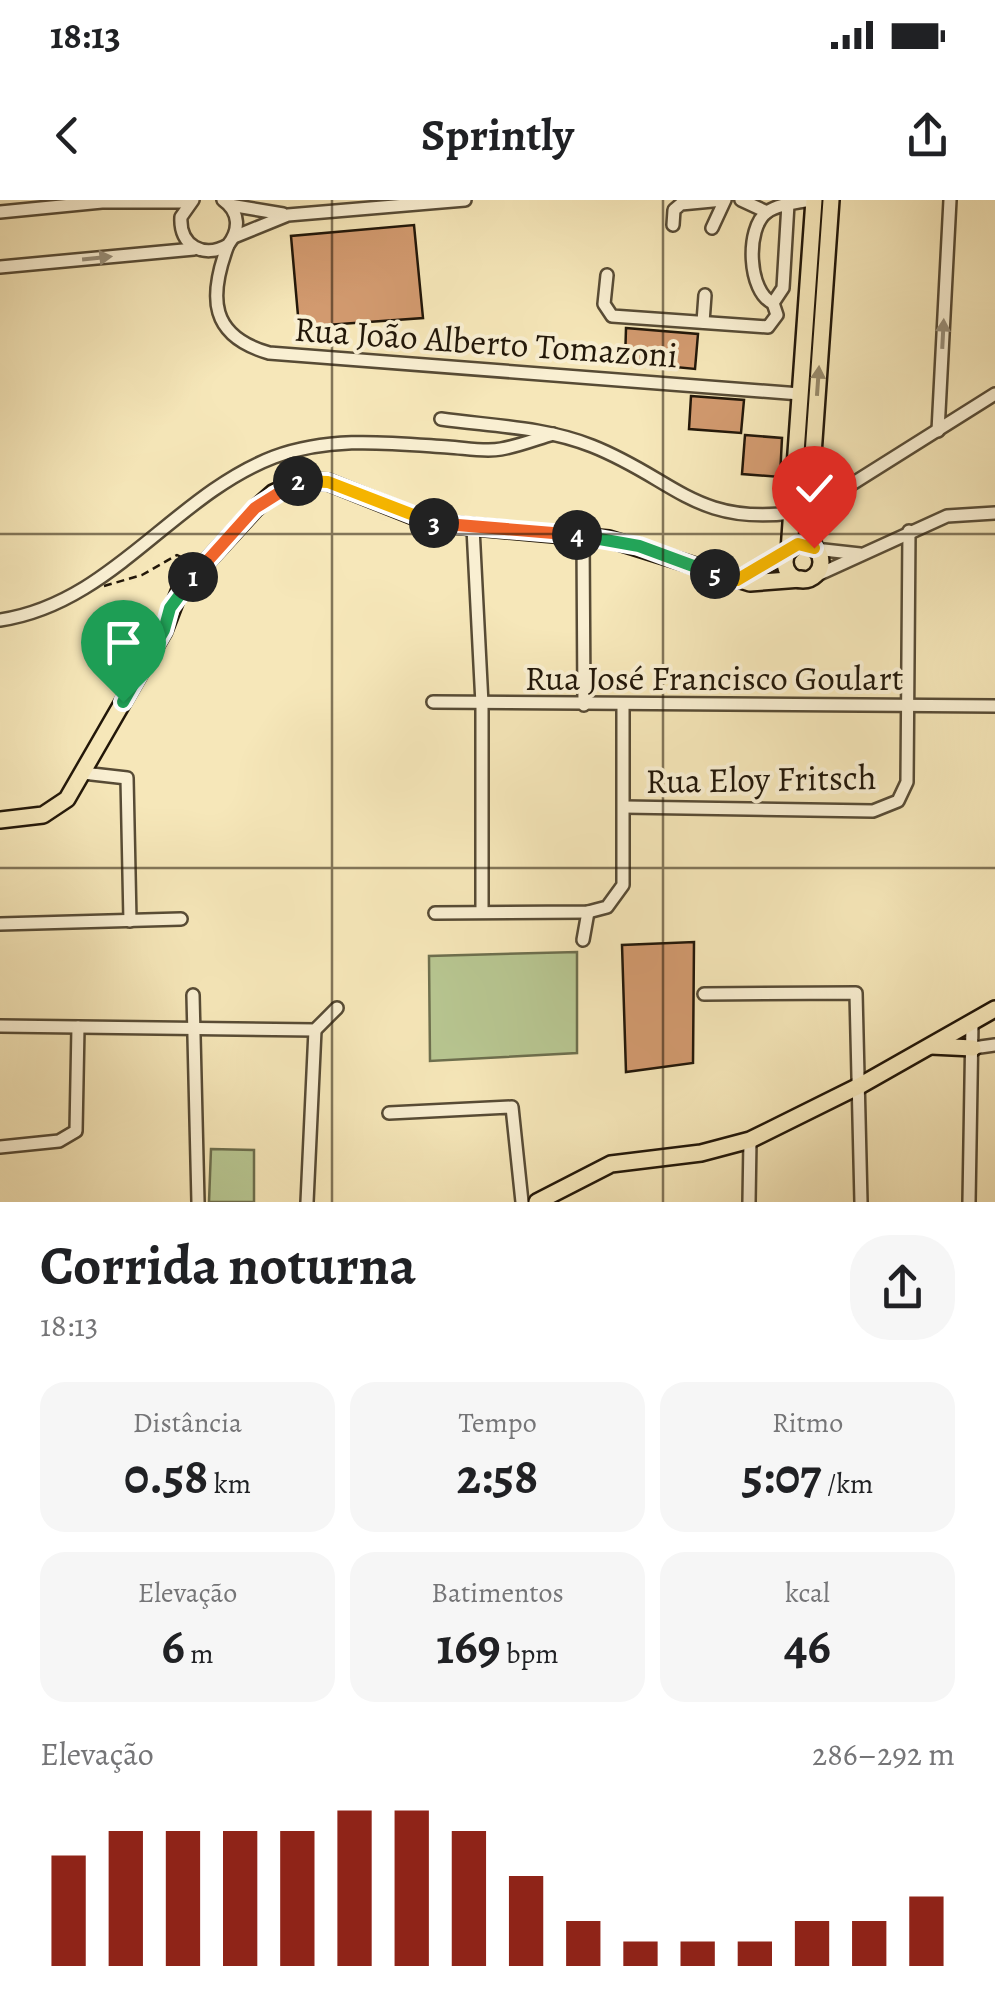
<!DOCTYPE html>
<html lang="pt">
<head>
<meta charset="utf-8">
<style>
  :root { --surface:#fff; --page:#f6f6f6; --text:#202124; --muted:#757577; --accent:#8f2418 }
  body { margin:0; font-family:Alegreya,serif; background:var(--page); color:var(--text); height:100vh; display:flex; flex-direction:column; font-size:38px; white-space:nowrap }
  * { box-sizing:border-box; margin:0 }
  p { font-size:32px; color:var(--muted) }
  .icon { flex:none; width:55px; height:55px; fill:none; stroke:currentColor; stroke-width:2; stroke-linecap:round; stroke-linejoin:round }
  .map { position:relative; height:1002px; overflow:hidden }
  .details { display:flex; flex-direction:column; background:var(--surface); flex:1 }
  .details>* { flex:none }
  .pin { position:absolute; display:grid; place-items:center; width:85px; height:85px; color:#fff; margin:-102px -42px; border-radius:50% 50% 50% 0; rotate:-45deg; box-shadow:0 0 10px #0007 }
  .pin .icon { rotate:45deg }
  .km { position:absolute; width:50px; height:50px; margin:-25px; border-radius:50%; background:#222; color:#fff; font-size:28px; line-height:50px; text-align:center }
  .round { display:grid; place-items:center; flex:none; width:105px; height:105px; border-radius:40px; background:var(--page) }
  .head { display:flex; align-items:center; justify-content:space-between; height:170px; padding:0 40px }
  h1 { font-size:55px; font-weight:700; line-height:75px }
  .stats { display:grid; grid-template-columns:repeat(3,1fr); gap:15px; height:170px; padding:10px 40px }
  .stats div { display:grid; align-content:center; border-radius:25px; background:var(--page); text-align:center }
  .stats b { font-size:50px; font-weight:700 }
  .stats small { font-size:28px; font-weight:400 }
  .stats p { font-size:28px }
  .chart { height:280px; padding:20px 40px }
  .chart p { display:flex; justify-content:space-between }
  .chart svg { width:100%; height:180px; margin-top:10px; stroke:var(--accent); stroke-width:6 }
  .status { display:flex; justify-content:space-between; align-items:center; height:70px; padding:0 50px; background:var(--surface); direction:ltr }
  .status svg { height:28px; fill:currentColor }
  header { display:flex; justify-content:space-between; align-items:center; height:130px; padding:0 40px; background:var(--surface); font-size:45px; font-weight:700 }
  .map>svg:first-child { display:block }
  .green { fill:#b8c792; stroke:#6d6f4e; stroke-width:2.5 }
  .building { fill:#d29a6f; stroke:#221709; stroke-width:2.5 }
  .lines { fill:none; stroke-linecap:round; stroke-linejoin:round }
  .minor-casing { stroke:#574b35; stroke-width:16 }
  .major-casing { stroke:#221709; stroke-width:20 }
  .path { stroke:#221709; stroke-width:2.5; stroke-dasharray:8 5; stroke-linecap:butt }
  .minor { stroke:#f9efd2; stroke-width:11 }
  .major { stroke:#f6e7b9; stroke-width:15 }
  .oneway { fill:#988e78 }
  .oneway2 { fill:#97896a }
  .split-1-casing { stroke:#fff; stroke-width:20 }
  .split-2-casing { stroke:#fff; stroke-width:20 }
  .split-3-casing { stroke:#fff; stroke-width:20 }
  .split-4-casing { stroke:#fff; stroke-width:20 }
  .split-5-casing { stroke:#fff; stroke-width:20 }
  .split-6-casing { stroke:#fff; stroke-width:20 }
  .split-1 { stroke:#22a559; stroke-width:12 }
  .split-2 { stroke:#f0652b; stroke-width:12 }
  .split-3 { stroke:#f5b400; stroke-width:12 }
  .split-4 { stroke:#f0652b; stroke-width:12 }
  .split-5 { stroke:#22a559; stroke-width:12 }
  .split-6 { stroke:#f5b400; stroke-width:12 }
  .grid { fill:none; stroke:#221709; stroke-width:2.5; stroke-opacity:0.55 }
  .labels { text-anchor:middle; dominant-baseline:central; stroke-width:8; stroke-linejoin:round; paint-order:stroke }
  .street-label { font-size:35px; fill:#221709; stroke:#f9efd2 }
</style>
</head>
<body>
<div class="status"><b>18:13</b><svg viewBox="0 0 49 12"><path d="M0 12V9h3v3zM5 12V6h3v6zM10 12V3h3v9zM15 12V0h3v12zM26 1h20v11H26zM47 4h2v5h-2z"/></svg></div>
<header><svg class="icon" aria-label="back" viewBox="0 0 24 24"><path d="M15 5l-7 7 7 7"/></svg>Sprintly<svg class="icon" aria-label="share" viewBox="0 0 24 24"><path d="M12 15V3M7 8l5-5 5 5M5 13v7h14v-7"/></svg></header>
<div class="map">
<svg width="995" height="1002" viewBox="0 0 995 1002">
  <rect width="100%" height="100%" fill="#f6e7b9"/>
  <filter id="stains"><feTurbulence type="fractalNoise" baseFrequency=".002" numOctaves="4"/><feColorMatrix values="0 0 0 0 .2 0 0 0 0 .09 0 0 0 0 .02 0 0 0 .5 -.17"/></filter>
  <radialGradient id="worn" r=".72"><stop offset=".6" stop-color="#630" stop-opacity="0"/><stop offset="1" stop-color="#630" stop-opacity=".3"/></radialGradient>
  <g class="green">
    <polygon points="577,752 577,853 430,861 429,756"/>
    <polygon points="211,949 254,950 254,1002 209,1002"/>
  </g>
  <g class="building">
    <polygon points="414,25 423,118 299,127 291,36"/>
    <polygon points="626,128 698,134 695,169 625,162"/>
    <polygon points="691,196 744,200 741,233 689,229"/>
    <polygon points="745,235 782,238 780,277 742,274"/>
    <polygon points="694,742 693,863 626,872 622,745"/>
  </g>
  <g class="lines">
    <g class="minor-casing">
      <g id="minor">
        <path d="M193 0 181 17C179 46 204 59 228 45 240 30 240 12 223 0"/>
        <polyline points="741,0 767,12"/>
        <path d="M788 4 783 88 773 103C748 93 745 28 767 12 778 4 800 2 813 0"/>
        <polyline points="230,5 283,14"/>
        <polyline points="0,12 102,2 190,2"/>
        <polyline points="673,25 674,10 681,4 723,0"/>
        <polyline points="712,28 725,0"/>
        <polyline points="234,37 288,15 465,0"/>
        <path d="M228 45C208 98 210 136 269 153L800 194"/>
        <polyline points="0,67 194,49"/>
        <polyline points="607,75 604,104 612,116 768,127 777,115 773,103"/>
        <polyline points="703,122 705,95"/>
        <path d="M441 219C491 226 545 227 592 246 673 278 695 325 791 313"/>
        <polyline points="938,231 950,0"/>
        <polyline points="809,311 995,194"/>
        <polyline points="473,328 482,504 482,712"/>
        <polyline points="583,336 584,505"/>
        <polyline points="815,349 860,354"/>
        <polyline points="813,377 947,316 995,313"/>
        <path d="M0 420C111 404 174 295 274 257 331 236 389 243 448 247 465 248 485 252 501 249 519 246 536 239 553 234"/>
        <polyline points="433,502 995,506"/>
        <polyline points="83,573 127,578 130,721"/>
        <polyline points="624,607 873,611 898,601 907,582 909,331"/>
        <polyline points="435,713 588,712 607,707 623,685 623,505"/>
        <polyline points="0,724 181,719"/>
        <polyline points="583,740 588,712"/>
        <polyline points="704,794 856,793 861,1002"/>
        <polyline points="193,795 198,1002"/>
        <polyline points="0,826 315,830 337,808"/>
        <polyline points="973,848 995,845"/>
        <polyline points="389,913 512,907 522,1002"/>
        <polyline points="0,947 59,941 76,931 78,827"/>
        <polyline points="307,1002 315,830"/>
        <polyline points="749,1002 750,940"/>
        <polyline points="969,1002 972,823"/>
      </g>
    </g>
    <g class="major-casing">
      <g id="major">
        <circle cx="803" cy="362" r="18"/>
        <polyline points="814,348 809,311 831,0"/>
        <polyline points="789,351 814,0"/>
        <polyline points="737,380 786,355"/>
        <polyline points="0,620 43,615 67,599 164,431 179,392 255,309 273,293 300,281 328,282 431,323 609,339 750,383 801,379"/>
        <polyline points="931,846 973,848"/>
        <polyline points="537,1002 611,964 701,953 750,940 861,885 995,809"/>
      </g>
    </g>
    <polyline class="path" points="104,386 142,375 177,355 191,362"/>
    <use href="#minor" class="minor"/>
    <use href="#major" class="major"/>
  </g>
  <defs><path id="oneway-solid" d="M-6-.8H1V-3.2L6.5 0L1 3.2V.8H-6Z" transform="scale(2.5)"/></defs>
  <g class="oneway">
    <use href="#oneway-solid" transform="translate(97 58) rotate(-6)"/>
    <use href="#oneway-solid" transform="translate(943 134) rotate(-87)"/>
  </g>
  <use class="oneway2" href="#oneway-solid" transform="translate(818 181) rotate(-86)"/>
  <g class="lines">
    <g class="split-1-casing">
      <polyline id="split-1" points="123,502 164,430 170,408 193,377"/>
    </g>
    <g class="split-2-casing">
      <polyline id="split-2" points="193,377 255,308 298,281"/>
    </g>
    <g class="split-3-casing">
      <polyline id="split-3" points="298,281 328,282 434,323"/>
    </g>
    <g class="split-4-casing">
      <polyline id="split-4" points="434,323 577,335"/>
    </g>
    <g class="split-5-casing">
      <polyline id="split-5" points="577,335 639,346 715,374"/>
    </g>
    <g class="split-6-casing">
      <polyline id="split-6" points="715,374 737,380 798,344 814,348"/>
    </g>
    <use href="#split-1" class="split-1"/>
    <use href="#split-2" class="split-2"/>
    <use href="#split-3" class="split-3"/>
    <use href="#split-4" class="split-4"/>
    <use href="#split-5" class="split-5"/>
    <use href="#split-6" class="split-6"/>
  </g>
  <path class="grid" d="M332 0V1002M663 0V1002M0 334H995M0 668H995"/>
  <g class="labels">
    <g class="street-label">
      <text transform="translate(486 142) rotate(4)">Rua João Alberto Tomazoni</text>
      <text x="714" y="478">Rua José Francisco Goulart</text>
      <text transform="translate(761 579) rotate(-1)">Rua Eloy Fritsch</text>
    </g>
  </g>
  <rect width="100%" height="100%" filter="url(#stains)"/>
  <rect width="100%" height="100%" fill="url(#worn)"/>
</svg>
<div class="pin" style="left:123px;top:502px;background:#1e9e55"><svg class="icon" aria-label="arrive" viewBox="0 0 24 24"><path d="M6 21V4h12l-3 4 3 4H6"/></svg></div>
<div class="pin" style="left:814px;top:348px;background:#d93025"><svg class="icon" aria-label="check" viewBox="0 0 24 24"><path d="M5 12l5 5 9-10"/></svg></div>
<b class="km" style="left:193px;top:377px">1</b>
<b class="km" style="left:298px;top:281px">2</b>
<b class="km" style="left:434px;top:323px">3</b>
<b class="km" style="left:577px;top:335px">4</b>
<b class="km" style="left:715px;top:374px">5</b>
</div>
<section class="details">
<div class="head"><div><h1>Corrida noturna</h1><p>18:13</p></div><a class="round"><svg class="icon" aria-label="share" viewBox="0 0 24 24"><path d="M12 15V3M7 8l5-5 5 5M5 13v7h14v-7"/></svg></a></div>
<div class="stats">
<div><p>Distância</p><b>0.58<small> km</small></b></div>
<div><p>Tempo</p><b>2:58</b></div>
<div><p>Ritmo</p><b>5:07<small> /km</small></b></div>
</div>
<div class="stats">
<div><p>Elevação</p><b>6<small> m</small></b></div>
<div><p>Batimentos</p><b>169<small> bpm</small></b></div>
<div><p>kcal</p><b>46</b></div>
</div>
<div class="chart"><p><span>Elevação</span>286–292 m</p>
<svg viewBox="0 0 160 44" preserveAspectRatio="none"><path d="M5 44V17M15 44V11M25 44V11M35 44V11M45 44V11M55 44V6M65 44V6M75 44V11M85 44V22M95 44V33M105 44V38M115 44V38M125 44V38M135 44V33M145 44V33M155 44V27"/></svg>
</div>
</section>
</body>
</html>
